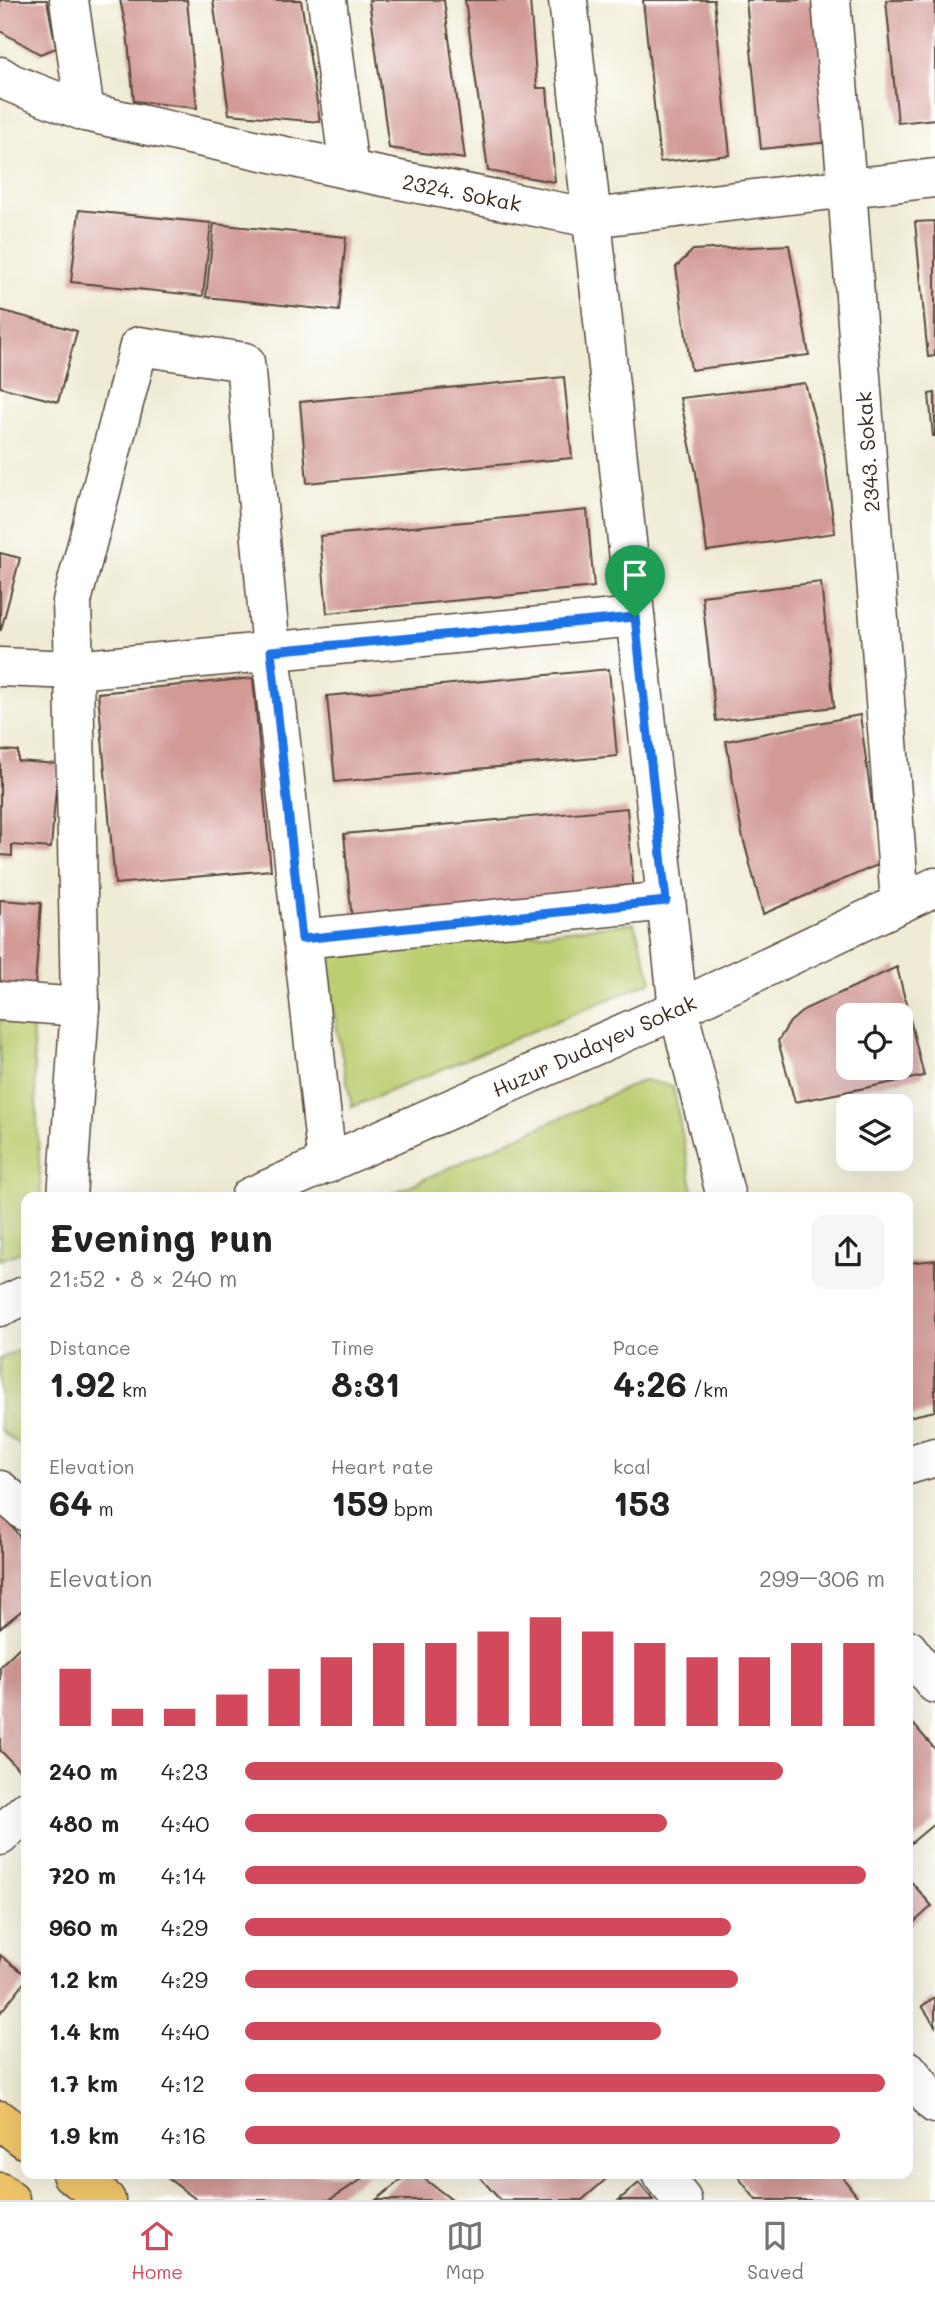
<!DOCTYPE html>
<html lang="en">
<head>
<meta charset="utf-8">
<style>
  :root { --surface:#fff; --page:#f6f6f6; --text:#222; --muted:#767676; --line:#e0e0e0; --accent:#d1495b }
  body { margin:0; font-family:Mali,sans-serif; background:var(--page); color:var(--text); height:100vh; display:flex; flex-direction:column; font-size:26px; white-space:nowrap }
  * { box-sizing:border-box; margin:0 }
  p { font-size:23px; color:var(--muted) }
  .icon { flex:none; width:38px; height:38px; fill:none; stroke:currentColor; stroke-width:2; stroke-linecap:round; stroke-linejoin:round }
  .map { position:relative; flex:1; overflow:hidden }
  .sheet { position:absolute; left:21px; top:1192px; width:892px; height:987px; display:flex; flex-direction:column; background:var(--surface); border-radius:14px; box-shadow:0 7px 28px #0002 }
  .sheet>* { flex:none }
  .buttons { position:absolute; left:836px; top:1003px; display:grid; gap:14px }
  .buttons a { display:grid; place-items:center; width:77px; height:77px; border-radius:14px; background:var(--surface); box-shadow:0 7px 28px #0002; font-size:35px }
  .pin { position:absolute; display:grid; place-items:center; width:60px; height:60px; color:#fff; margin:-72px -30px; border-radius:50% 50% 50% 0; rotate:-45deg; box-shadow:0 0 7px #0007 }
  .pin .icon { rotate:45deg }
  .round { display:grid; place-items:center; flex:none; width:74px; height:74px; border-radius:14px; background:var(--page) }
  .overview { display:flex; align-items:center; justify-content:space-between; height:119px; padding:0 28px }
  h1 { font-size:38px; font-weight:700; line-height:52px }
  .stats { display:grid; grid-template-columns:repeat(3,1fr); gap:10px; height:119px; padding:7px 28px }
  .stats div { display:grid; align-content:center }
  .stats b { font-size:35px; font-weight:700 }
  .stats small { font-size:19px; font-weight:400 }
  .stats p { font-size:19px }
  .chart { height:196px; padding:14px 28px }
  .chart p { display:flex; justify-content:space-between }
  .chart svg { width:100%; height:126px; margin-top:7px; stroke:var(--accent); stroke-width:6 }
  ul { padding:0 28px; list-style:none; font-size:23px }
  li { display:grid; grid-template-columns:112px 84px 1fr; align-items:center; height:52px }
  li i { height:18px; border-radius:9px; background:var(--accent) }
  .menu { display:flex; justify-content:space-around; align-items:center; height:98px; border-top:2px solid var(--line); background:var(--surface); font-size:19px; color:var(--muted) }
  .menu a { display:grid; justify-items:center; gap:4px }
  .menu .selected { color:var(--accent) }
  .map>svg:first-child { display:block }
  .green { fill:#bbce71; stroke:#7b7c48; stroke-width:2 }
  .building { fill:#d29995; fill-rule:evenodd }
  .lines { fill:none; stroke-linecap:round; stroke-linejoin:round }
  .minor-casing { stroke:#564739; stroke-width:41 }
  .primary-casing { stroke:#564739; stroke-width:41 }
  .minor { stroke:#fff; stroke-width:38 }
  .primary { stroke:#efc469; stroke-width:38 }
  .route-casing { stroke:#fff; stroke-width:14 }
  .route { stroke:#1a73e8; stroke-width:9 }
  .labels { text-anchor:middle; dominant-baseline:central; stroke-width:5; stroke-linejoin:round; paint-order:stroke }
  .street-label { font-size:21px; fill:#3b2a1e; stroke:#fff }
</style>
</head>
<body>
<div class="map">
<svg width="935" height="2200" viewBox="0 0 935 2200">
  <rect width="100%" height="100%" fill="#fff"/>
  <filter id="ink" filterUnits="userSpaceOnUse"><feTurbulence type="fractalNoise" baseFrequency=".0143" numOctaves="2"/><feDisplacementMap in="SourceGraphic" scale="14" xChannelSelector="R" yChannelSelector="G"/><feConvolveMatrix kernelMatrix="1 2 1 2 8 2 1 2 1" color-interpolation-filters="sRGB"/></filter>
  <filter id="wash" filterUnits="userSpaceOnUse"><feTurbulence type="fractalNoise" baseFrequency=".00686" numOctaves="4" result="noise"/><feDisplacementMap in="SourceGraphic" scale="28" xChannelSelector="R" yChannelSelector="G"/><feGaussianBlur stdDeviation="1.57" result="paint"/><feColorMatrix in="noise" values="0 0 0 0 0 0 0 0 0 0 0 0 0 0 0 0 0 1.4 0 .05"/><feComposite in="paint" operator="in"/></filter>
  <g filter="url(#wash)">
    <rect width="100%" height="100%" fill="#efebd4"/>
    <g class="green">
      <polygon points="634,923 652,981 352,1107 323,957"/>
      <polygon points="0,1020 32,1022 41,1197 26,1197 26,1250 0,1260"/>
      <polygon points="644,1080 673,1086 694,1197 385,1197"/>
      <polygon points="26,1347 26,1450 0,1430 0,1359"/>
    </g>
    <g id="blocks">
      <g class="building">
        <polygon points="0,0 47,0 56,48 40,54 0,31"/>
        <polygon points="120,0 187,0 197,108 134,101 127,32"/>
        <polygon points="213,0 301,0 320,122 229,114"/>
        <polygon points="369,0 444,0 465,159 389,148"/>
        <polygon points="465,0 530,0 537,88 547,88 555,182 488,171"/>
        <polygon points="643,0 714,0 730,155 660,162"/>
        <polygon points="746,0 815,0 830,142 761,149"/>
        <polygon points="886,0 935,0 935,119 898,123"/>
        <polygon points="79,210 211,223 203,296 71,282"/>
        <polygon points="935,221 935,356 928,357 915,222"/>
        <polygon points="214,224 346,237 339,311 206,297"/>
        <polygon points="789,245 809,355 691,370 676,267 693,250"/>
        <polygon points="0,310 77,331 58,402 0,387"/>
        <polygon points="564,377 572,458 307,483 300,402"/>
        <polygon points="805,383 824,455 835,533 707,551 696,473 680,398"/>
        <polygon points="935,393 935,436 933,436 929,394"/>
        <polygon points="587,510 594,587 327,613 320,536"/>
        <polygon points="0,553 20,558 1,630 0,630"/>
        <polygon points="821,582 834,707 716,721 702,596"/>
        <polygon points="609,669 617,756 335,782 327,696"/>
        <polygon points="253,678 271,870 115,884 98,693"/>
        <polygon points="860,715 880,864 763,914 742,834 726,741"/>
        <polygon points="0,750 18,751 18,761 58,764 51,848 12,845 12,856 0,855"/>
        <polygon points="627,808 634,894 352,921 344,834"/>
        <polygon points="0,900 41,903 35,987 0,985"/>
        <path d="M897 967 924 1076 795 1102 778 1041 790 1022 805 1009ZM849 1015H901V1068H849Z"/>
        <polygon points="935,1260 935,1411 908,1417 908,1263"/>
        <polygon points="0,1511 26,1545 26,1607 0,1628"/>
        <polygon points="26,1641 26,1777 0,1750 0,1666"/>
        <polygon points="908,1718 935,1749 935,1823 910,1844 908,1842"/>
        <polygon points="908,1878 932,1906 908,1928"/>
        <polygon points="0,1955 26,1975 26,1980 0,2013"/>
        <polygon points="935,1997 935,2026 922,2006"/>
        <polygon points="162,2174 370,2174 329,2200 197,2200"/>
        <polygon points="408,2174 418,2174 452,2200 376,2200"/>
        <polygon points="477,2174 612,2174 582,2200 500,2200"/>
        <polygon points="736,2174 840,2174 860,2200 756,2200"/>
        <polygon points="639,2183 653,2200 619,2200"/>
      </g>
    </g>
  </g>
  <g filter="url(#ink)">
    <use href="#blocks" fill-opacity="0" stroke="#564739" stroke-width="2"/>
    <g class="lines">
      <g class="minor-casing">
        <g id="minor">
          <polyline points="69,0 85,112"/>
          <polyline points="327,0 349,170"/>
          <polyline points="568,0 678,1009 726,1197"/>
          <polyline points="831,0 847,188 900,903"/>
          <polyline points="0,76 11,83 85,112 349,170 591,218 935,178"/>
          <polyline points="0,667 74,670 72,601 139,346 245,362 271,651 327,1164"/>
          <polyline points="302,939 666,901"/>
          <polyline points="0,1001 80,1007"/>
          <polyline points="67,1197 80,1007 74,670 635,617"/>
          <polyline points="250,1197 678,1009 935,887"/>
          <polyline points="0,1307 26,1295"/>
          <polyline points="908,1465 935,1457"/>
          <polyline points="0,1490 26,1512"/>
          <polyline points="908,1649 935,1684"/>
          <polyline points="0,1836 26,1811"/>
          <polyline points="908,2070 935,2104"/>
          <polyline points="661,2174 682,2200"/>
        </g>
      </g>
      <g class="primary-casing">
        <g id="primary">
          <polyline points="0,2120 26,2140"/>
          <polyline points="71,2174 106,2200"/>
          <polyline points="0,2192 10,2200"/>
        </g>
      </g>
      <use href="#minor" class="minor"/>
      <use href="#primary" class="primary"/>
    </g>
  </g>
  <g class="lines" filter="url(#ink)">
    <g class="route-casing">
      <polygon id="route" points="635,617 666,901 302,939 271,651"/>
    </g>
    <use href="#route" class="route"/>
  </g>
  <g class="labels">
    <g class="street-label">
      <text transform="translate(462 192) rotate(11)">2324. Sokak</text>
      <text transform="translate(867 452) rotate(-94)">2343. Sokak</text>
      <text transform="translate(594 1045) rotate(-24)">Huzur Dudayev Sokak</text>
    </g>
  </g>
</svg>
<div class="buttons">
<a><svg class="icon" aria-label="locate" viewBox="0 0 24 24"><circle cx="12" cy="12" r="6"/><path d="M12 2v4M12 18v4M2 12h4M18 12h4"/></svg></a>
<a><svg class="icon" aria-label="layers" viewBox="0 0 24 24"><path d="M12 4l9 5-9 5-9-5zM3 14l9 5 9-5"/></svg></a>
</div>
<div class="pin" style="left:635px;top:617px;background:#1e9e55"><svg class="icon" aria-label="arrive" viewBox="0 0 24 24"><path d="M6 21V4h12l-3 4 3 4H6"/></svg></div>
<section class="sheet">
<div class="overview"><div><h1>Evening run</h1><p>21:52 · 8 × 240 m</p></div><a class="round"><svg class="icon" aria-label="share" viewBox="0 0 24 24"><path d="M12 15V3M7 8l5-5 5 5M5 13v7h14v-7"/></svg></a></div>
<div class="stats">
<div><p>Distance</p><b>1.92<small> km</small></b></div>
<div><p>Time</p><b>8:31</b></div>
<div><p>Pace</p><b>4:26<small> /km</small></b></div>
</div>
<div class="stats">
<div><p>Elevation</p><b>64<small> m</small></b></div>
<div><p>Heart rate</p><b>159<small> bpm</small></b></div>
<div><p>kcal</p><b>153</b></div>
</div>
<div class="chart"><p><span>Elevation</span>299–306 m</p>
<svg viewBox="0 0 160 44" preserveAspectRatio="none"><path d="M5 44V24M15 44V38M25 44V38M35 44V33M45 44V24M55 44V20M65 44V15M75 44V15M85 44V11M95 44V6M105 44V11M115 44V15M125 44V20M135 44V20M145 44V15M155 44V15"/></svg>
</div>
<ul>
<li><b>240 m</b>4:23<i style="width:84%"></i></li>
<li><b>480 m</b>4:40<i style="width:66%"></i></li>
<li><b>720 m</b>4:14<i style="width:97%"></i></li>
<li><b>960 m</b>4:29<i style="width:76%"></i></li>
<li><b>1.2 km</b>4:29<i style="width:77%"></i></li>
<li><b>1.4 km</b>4:40<i style="width:65%"></i></li>
<li><b>1.7 km</b>4:12<i style="width:100%"></i></li>
<li><b>1.9 km</b>4:16<i style="width:93%"></i></li>
</ul>
</section>
</div>
<nav class="menu">
<a class="selected"><svg class="icon" aria-label="home" viewBox="0 0 24 24"><path d="M3 11l9-7 9 7M6 9v11h12V9"/></svg>Home</a>
<a><svg class="icon" aria-label="map" viewBox="0 0 24 24"><path d="M3 6l6-2 6 2 6-2v14l-6 2-6-2-6 2zM9 4v14M15 6v14"/></svg>Map</a>
<a><svg class="icon" aria-label="saved" viewBox="0 0 24 24"><path d="M7 4h10v16l-5-4-5 4z"/></svg>Saved</a>
</nav>
</body>
</html>
